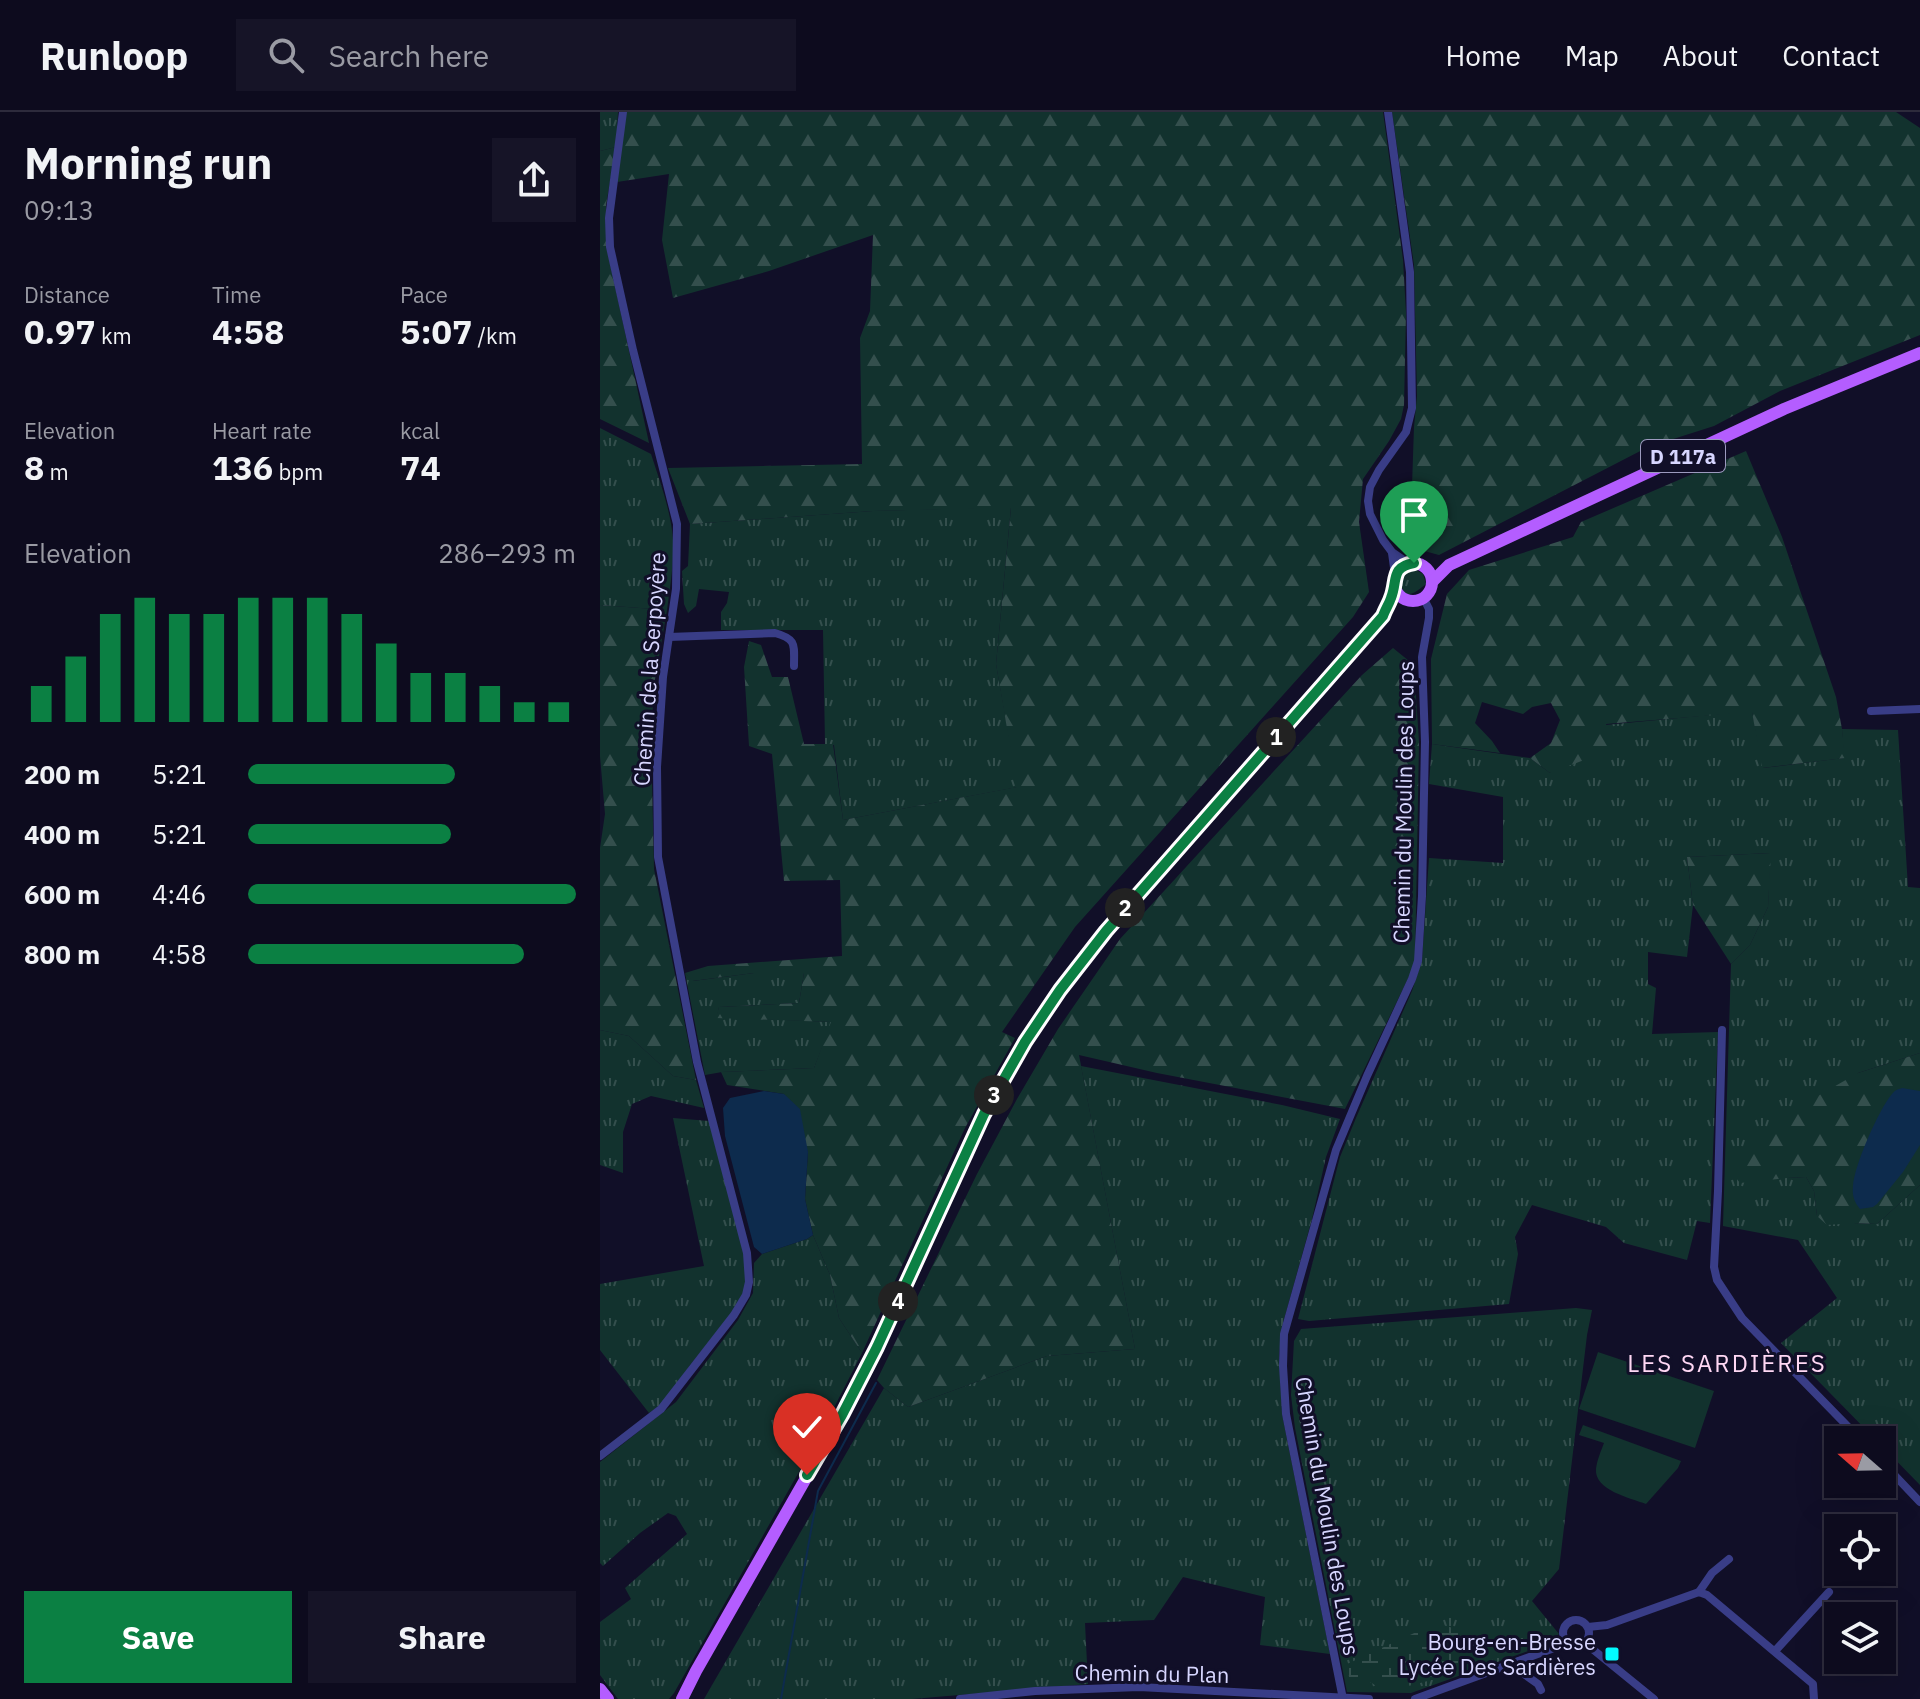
<!DOCTYPE html>
<html lang="en">
<head>
<meta charset="utf-8">
<style>
  :root { --surface:#0d0b1e; --page:#161427; --text:#f1f3f6; --muted:#9a9ba4; --line:#2d2b3c; --accent:#0b8043 }
  body { margin:0; font-family:"IBM Plex Sans",sans-serif; background:var(--page); color:var(--text); height:100vh; display:flex; flex-direction:column; font-size:30px; white-space:nowrap }
  * { box-sizing:border-box; margin:0 }
  p { font-size:26px; color:var(--muted) }
  .icon { flex:none; width:44px; height:44px; fill:none; stroke:currentColor; stroke-width:2; stroke-linecap:round; stroke-linejoin:round }
  .map { position:relative; flex:1; overflow:hidden }
  .side { display:flex; flex-direction:column; background:var(--surface); width:600px }
  .side>* { flex:none }
  .needle { width:52px; rotate:290deg }
  .buttons { position:absolute; left:1224px; top:1314px; display:grid; gap:16px }
  .buttons a { display:grid; place-items:center; width:72px; height:72px; border-radius:0px; background:var(--surface); box-shadow:0 8px 32px #0002,0 0 0 2px var(--line); font-size:40px }
  .pin { position:absolute; display:grid; place-items:center; width:68px; height:68px; color:#fff; margin:-82px -34px; border-radius:50% 50% 50% 0; rotate:-45deg; box-shadow:0 0 8px #0007 }
  .pin .icon { rotate:45deg }
  .km { position:absolute; width:40px; height:40px; margin:-20px; border-radius:50%; background:#222; color:#fff; font-size:22px; line-height:40px; text-align:center }
  .round { display:grid; place-items:center; flex:none; width:84px; height:84px; border-radius:0px; background:var(--page) }
  .head { display:flex; align-items:center; justify-content:space-between; height:136px; padding:0 24px }
  h1 { font-size:44px; font-weight:700; line-height:60px }
  .figures { display:grid; grid-template-columns:repeat(3,1fr); gap:12px; height:136px; padding:8px 24px }
  .figures div { display:grid; align-content:center }
  .figures b { font-size:34px; font-weight:700 }
  .figures small { font-size:22px; font-weight:400 }
  .figures p { font-size:22px }
  .chart { height:224px; padding:16px 24px }
  .chart p { display:flex; justify-content:space-between }
  .chart svg { width:100%; height:144px; margin-top:8px; stroke:var(--accent); stroke-width:6 }
  .button { display:flex; gap:16px; margin-top:auto; padding:16px 24px }
  .button a { flex:1; height:92px; border-radius:0px; background:var(--accent); color:#fff; font-size:32px; font-weight:700; line-height:92px; text-align:center }
  .button a+a { background:var(--page); color:var(--text) }
  ul { padding:0 24px; list-style:none; font-size:26px }
  li { display:grid; grid-template-columns:128px 96px 1fr; align-items:center; height:60px }
  li i { height:20px; border-radius:10px; background:var(--accent) }
  header { display:flex; align-items:center; gap:48px; box-sizing:border-box; height:112px; padding:0 40px; background:var(--surface); border-bottom:2px solid var(--line) }
  header strong { font-size:38px }
  nav { display:flex; gap:44px; margin-inline-start:auto; font-size:28px }
  .search { width:560px; height:72px; background:var(--page); display:flex; align-items:center; gap:20px; box-sizing:border-box; padding:0 28px; border-radius:0px; color:var(--muted); font-size:30px }
  main { display:flex; flex:1; min-height:0 }
  .map>svg:first-child { display:block }
  .grass { fill:url(#grass-tufts) }
  .forest { fill:url(#forest-firs) }
  .wetland { fill:url(#wetland-marsh) }
  .pitch { fill:#12322e }
  .water { fill:#0d2b4d }
  .lines { fill:none; stroke-linecap:round; stroke-linejoin:round }
  .stream { stroke:#0d2b4d; stroke-width:2 }
  .minor { stroke:#393d87; stroke-width:8 }
  .primary { stroke:#b45dff; stroke-width:12 }
  .route-casing { stroke:#fff; stroke-width:16 }
  .route { stroke:#0b8043; stroke-width:10 }
  .poi-dot { fill:#02fbff; stroke:#110f28; stroke-width:3 }
  .labels { text-anchor:middle; dominant-baseline:central; stroke-width:6; stroke-linejoin:round; paint-order:stroke }
  .shield { fill:#110f28; stroke:#9c9abe; stroke-width:2 }
  .shield-label { font-size:20px; font-weight:bold; fill:#d7d6ff }
  .street-label { font-size:22px; fill:#d7d6ff; stroke:#110f28 }
  .poi-label { font-size:22px; fill:#d7d6ff; stroke:#110f28; text-anchor:end }
  .neighbourhood-label { font-size:24px; letter-spacing:2px; fill:#ffd8f4; stroke:#110f28 }
</style>
</head>
<body>
<header>
<strong>Runloop</strong>
<div class="search"><svg class="icon" aria-label="search" viewBox="0 0 24 24"><circle cx="10" cy="10" r="6"/><path d="M15 15l6 6"/></svg>Search here</div>
<nav><a>Home</a><a>Map</a><a>About</a><a>Contact</a></nav>
</header>
<main>
<section class="side">
<div class="head"><div><h1>Morning run</h1><p>09:13</p></div><a class="round"><svg class="icon" aria-label="share" viewBox="0 0 24 24"><path d="M12 15V3M7 8l5-5 5 5M5 13v7h14v-7"/></svg></a></div>
<div class="figures">
<div><p>Distance</p><b>0.97<small> km</small></b></div>
<div><p>Time</p><b>4:58</b></div>
<div><p>Pace</p><b>5:07<small> /km</small></b></div>
</div>
<div class="figures">
<div><p>Elevation</p><b>8<small> m</small></b></div>
<div><p>Heart rate</p><b>136<small> bpm</small></b></div>
<div><p>kcal</p><b>74</b></div>
</div>
<div class="chart"><p><span>Elevation</span>286–293 m</p>
<svg viewBox="0 0 160 44" preserveAspectRatio="none"><path d="M5 44V33M15 44V24M25 44V11M35 44V6M45 44V11M55 44V11M65 44V6M75 44V6M85 44V6M95 44V11M105 44V20M115 44V29M125 44V29M135 44V33M145 44V38M155 44V38"/></svg>
</div>
<ul>
<li><b>200 m</b>5:21<i style="width:63%"></i></li>
<li><b>400 m</b>5:21<i style="width:62%"></i></li>
<li><b>600 m</b>4:46<i style="width:100%"></i></li>
<li><b>800 m</b>4:58<i style="width:84%"></i></li>
</ul>
<div class="button"><a>Save</a><a>Share</a></div>
</section>
<div class="map">
<svg width="1320" height="1587" viewBox="0 0 1320 1587">
  <defs>
    <pattern id="grass-tufts" width="24" height="20" patternUnits="userSpaceOnUse" patternTransform="scale(2)"><rect width="24" height="20" fill="#12322e"/><path d="M3 7l-1-3M5 7V3M7 7l1-3M15 17l-1-3M17 17v-4M19 17l1-3" fill="none" stroke="#344f4d"/></pattern>
    <pattern id="forest-firs" width="22" height="20" patternUnits="userSpaceOnUse" patternTransform="scale(2)"><rect width="22" height="20" fill="#12322e"/><path d="M5 1l3.5 6h-7zM16 11l3.5 6h-7z" fill="#344f4d"/></pattern>
    <pattern id="wetland-marsh" width="20" height="14" patternUnits="userSpaceOnUse" patternTransform="scale(2)"><rect width="20" height="14" fill="#12322e"/><path d="M1 5h8M5 5V1M11 12h8M15 12V8" fill="none" stroke="#344f4d"/></pattern>
  </defs>
  <rect width="100%" height="100%" fill="#110f28"/>
  <g class="grass">
    <polygon points="0,0 18,0 16,35 0,39"/>
    <path d="M0 316 51 342C60 370 71 399 73 428 74 452 70 475 67 498L0 493Z"/>
    <polygon points="411,395 396,552 418,675 243,708 234,633 225,632 223,518 121,518 121,500 127,491 129,480 99,477 96,494 88,501 84,492 82,459 88,454 90,412 273,399"/>
    <path d="M814 457 823 462 826 472C817 479 806 490 800 473L807 458Z"/>
    <polygon points="1152,599 1163,656 1244,646 1242,617 1298,618 1308,775 1320,776 1320,941 1258,961 1187,1066 1206,1065 1214,1079 1217,1104 1253,1111 1277,1112 1320,1073 1320,1373 1282,1334 1282,1328 1276,1328 1181,1231 1237,1186 1198,1128 1123,1114 1131,852 1150,833 1168,795 1170,741 1087,745 1093,793 1087,845 1048,840 1048,872 1056,876 1052,922 1118,920 1110,1111 1097,1109 1087,1148 1024,1131 1006,1115 932,1093 915,1125 918,1142 909,1192 709,1209 698,1207 740,1045 756,1006 812,879 822,848 829,746 903,751 903,685 829,672 832,632 930,646 950,661 1005,613"/>
    <polygon points="85,861 93,869 154,861 204,861 199,891 119,895 117,905 232,910 214,956 122,960 105,963"/>
    <polygon points="0,918 29,924 73,964 96,968 104,996 51,984 32,992 23,1020 23,1061 0,1053"/>
    <polygon points="481,954 682,993 740,1007 726,1045 712,1107 683,1211 679,1243 682,1302 730,1542 660,1533 665,1485 583,1465 554,1508 485,1511 488,1572 312,1587 104,1587 284,1276 308,1295 447,1244 535,1237"/>
    <polygon points="73,1006 109,1009 145,1145 146,1169 144,1180 130,1204 90,1253 66,1289 49,1301 0,1238 0,1172 104,1154"/>
    <polygon points="213,1123 230,1163 239,1206 262,1241 222,1319 74,1581 69,1587 18,1587 0,1563 0,1510 31,1487 25,1476 87,1422 76,1404 68,1401 40,1421 3,1454 0,1451 0,1350 76,1290 138,1208 153,1181 154,1151 162,1142 207,1127"/>
    <polygon points="976,1196 992,1198 987,1223 959,1457 932,1489 959,1522 945,1533 811,1581 747,1580 695,1316 691,1283 694,1229 701,1217"/>
  </g>
  <g class="forest">
    <polygon points="26,0 783,0 803,148 806,201 804,293 801,307 789,329 763,367 759,410 769,480 753,505 475,815 402,920 415,926 365,1016 262,1241 239,1206 230,1163 213,1123 205,1087 208,1040 184,982 127,973 121,960 214,956 231,910 116,906 119,895 199,891 204,861 154,861 92,869 85,861 108,854 242,844 240,768 184,769 172,642 149,634 144,555 149,529 161,533 172,565 188,565 204,632 233,632 243,708 417,675 396,552 411,396 273,399 90,412 68,356 262,352 260,226 270,199 273,123 169,159 73,186 62,128 69,62 17,70"/>
    <polygon points="792,0 1296,0 1320,16 1320,223 1180,279 1114,314 1048,335 839,443 810,435 814,315 817,284 814,153"/>
    <polygon points="16,35 6,93 6,133 49,331 0,307 0,39"/>
    <polygon points="1146,339 1182,425 1236,585 1242,617 1245,646 1162,656 1152,600 1006,612 1013,637 950,661 930,646 951,631 960,608 951,591 932,595 923,602 882,590 875,611 892,629 900,641 832,632 831,547 847,482 869,458 973,425 981,410"/>
    <polygon points="0,493 67,498 54,573 51,626 54,757 96,968 73,964 29,924 0,918 0,736 5,702 0,644"/>
    <polygon points="793,536 814,553 819,630 815,852 745,997 557,961 479,943 535,1237 447,1244 308,1295 284,1276 277,1268 377,1062 417,987 458,917 520,827 762,563"/>
    <polygon points="1171,741 1168,795 1150,833 1131,852 1093,793 1087,745"/>
    <polygon points="1320,941 1320,1073 1277,1112 1253,1111 1227,1113 1217,1104 1214,1079 1206,1065 1187,1066 1140,1071 1132,1061 1137,1048 1158,1026 1209,989 1258,961"/>
  </g>
  <polygon class="wetland" points="836,1511 863,1519 872,1537 846,1564 813,1573 783,1578 762,1565 750,1571 747,1552"/>
  <g class="pitch">
    <polygon points="998,1240 1114,1279 1095,1336 979,1297"/>
    <path d="M983 1313 1081 1349 1078 1356 1046 1392C1030 1386 994 1378 996 1357 997 1348 1001 1339 1004 1331L979 1323Z"/>
  </g>
  <g class="water">
    <path d="M1302 976 1320 979V1033L1303 1060 1277 1092 1273 1095 1260 1097C1254 1090 1252 1083 1253 1074 1254 1054 1279 997 1292 982 1296 977 1297 978 1302 976Z"/>
    <polygon points="164,979 184,982 200,997 208,1040 205,1087 213,1123 207,1127 162,1142 154,1135 125,1024 123,996 130,986"/>
  </g>
  <g class="lines">
    <polyline class="stream" points="181,1587 218,1379 276,1271"/>
    <g class="minor">
      <polyline points="788,0 810,160 812,296 806,320 779,358 770,375 768,389 770,402 783,428 792,440 808,451"/>
      <polyline points="792,441 795,463"/>
      <path d="M69 525 175 521C197 527 194 533 194 554"/>
      <polyline points="1271,599 1320,597"/>
      <polyline points="1122,918 1118,1079 1114,1155 1117,1168 1142,1206 1261,1328"/>
      <polyline points="0,1344 61,1297 134,1203 146,1183 149,1170 147,1141 97,950 58,745 57,655 63,565 76,477 77,412 33,238 10,135 9,106 23,0"/>
      <polyline points="1282,1350 1320,1390"/>
      <polyline points="1099,1480 1112,1461 1129,1447"/>
      <circle cx="976" cy="1521" r="13"/>
      <polyline points="988,1515 1007,1513 1099,1480 1107,1483 1213,1572 1214,1587"/>
      <polyline points="985,1531 1054,1587"/>
      <polyline points="1175,1539 1229,1480"/>
      <polyline points="919,1549 924,1562 938,1572 941,1578"/>
      <polyline points="360,1587 435,1579 539,1575 769,1587"/>
      <polyline points="743,1587 686,1302 683,1254 684,1222 736,1038 767,964 812,867 818,849 822,784 825,630 822,545 829,506 829,497 823,485"/>
      <polyline points="815,1587 968,1531"/>
    </g>
    <g class="primary">
      <circle cx="813" cy="470" r="19"/>
      <polyline points="832,470 849,453 1184,297 1320,241"/>
      <polyline points="0,1577 8,1587"/>
      <polyline points="82,1587 96,1559 242,1303 277,1235 384,1002 425,930 460,878 506,819 783,504 792,484 794,471"/>
    </g>
  </g>
  <g class="lines">
    <g class="route-casing">
      <path id="route" d="M207 1363 242 1303 277 1235 384 1002 425 930 460 878 506 819 783 504C785 498 789 492 791 486 798 469 790 455 814 451"/>
    </g>
    <use href="#route" class="route"/>
  </g>
  <rect class="poi-dot" x="1004" y="1534" width="16" height="16" rx="4"/>
  <g class="labels">
    <rect class="shield" x="1041" y="328" width="84" height="32" rx="6"/>
    <g class="shield-label">
      <text x="1083" y="344">D 117a</text>
    </g>
    <g class="street-label">
      <text transform="translate(49 557) rotate(-86)">Chemin de la Serpoyère</text>
      <text transform="translate(803 690) rotate(-89)">Chemin du Moulin des Loups</text>
      <text transform="translate(728 1404) rotate(80)">Chemin du Moulin des Loups</text>
      <text transform="translate(552 1561) rotate(1)">Chemin du Plan</text>
    </g>
    <g class="poi-label">
      <text x="996" y="1529">Bourg-en-Bresse<tspan x="996" dy="25">Lycée Des Sardières</tspan></text>
    </g>
    <g class="neighbourhood-label">
      <text x="1127" y="1251">LES SARDIÈRES</text>
    </g>
  </g>
</svg>
<div class="buttons">
<a><svg class="needle" viewBox="-14 -14 28 28"><path d="M0-13l5 13h-10z" fill="#e53935"/><path d="M0 13l5-13h-10z" fill="#9a9ba4"/></svg></a>
<a><svg class="icon" aria-label="locate" viewBox="0 0 24 24"><circle cx="12" cy="12" r="6"/><path d="M12 2v4M12 18v4M2 12h4M18 12h4"/></svg></a>
<a><svg class="icon" aria-label="layers" viewBox="0 0 24 24"><path d="M12 4l9 5-9 5-9-5zM3 14l9 5 9-5"/></svg></a>
</div>
<div class="pin" style="left:814px;top:451px;background:#1e9e55"><svg class="icon" aria-label="arrive" viewBox="0 0 24 24"><path d="M6 21V4h12l-3 4 3 4H6"/></svg></div>
<div class="pin" style="left:207px;top:1363px;background:#d93025"><svg class="icon" aria-label="check" viewBox="0 0 24 24"><path d="M5 12l5 5 9-10"/></svg></div>
<b class="km" style="left:676px;top:625px">1</b>
<b class="km" style="left:525px;top:796px">2</b>
<b class="km" style="left:394px;top:983px">3</b>
<b class="km" style="left:298px;top:1189px">4</b>
</div>
</main>
</body>
</html>
